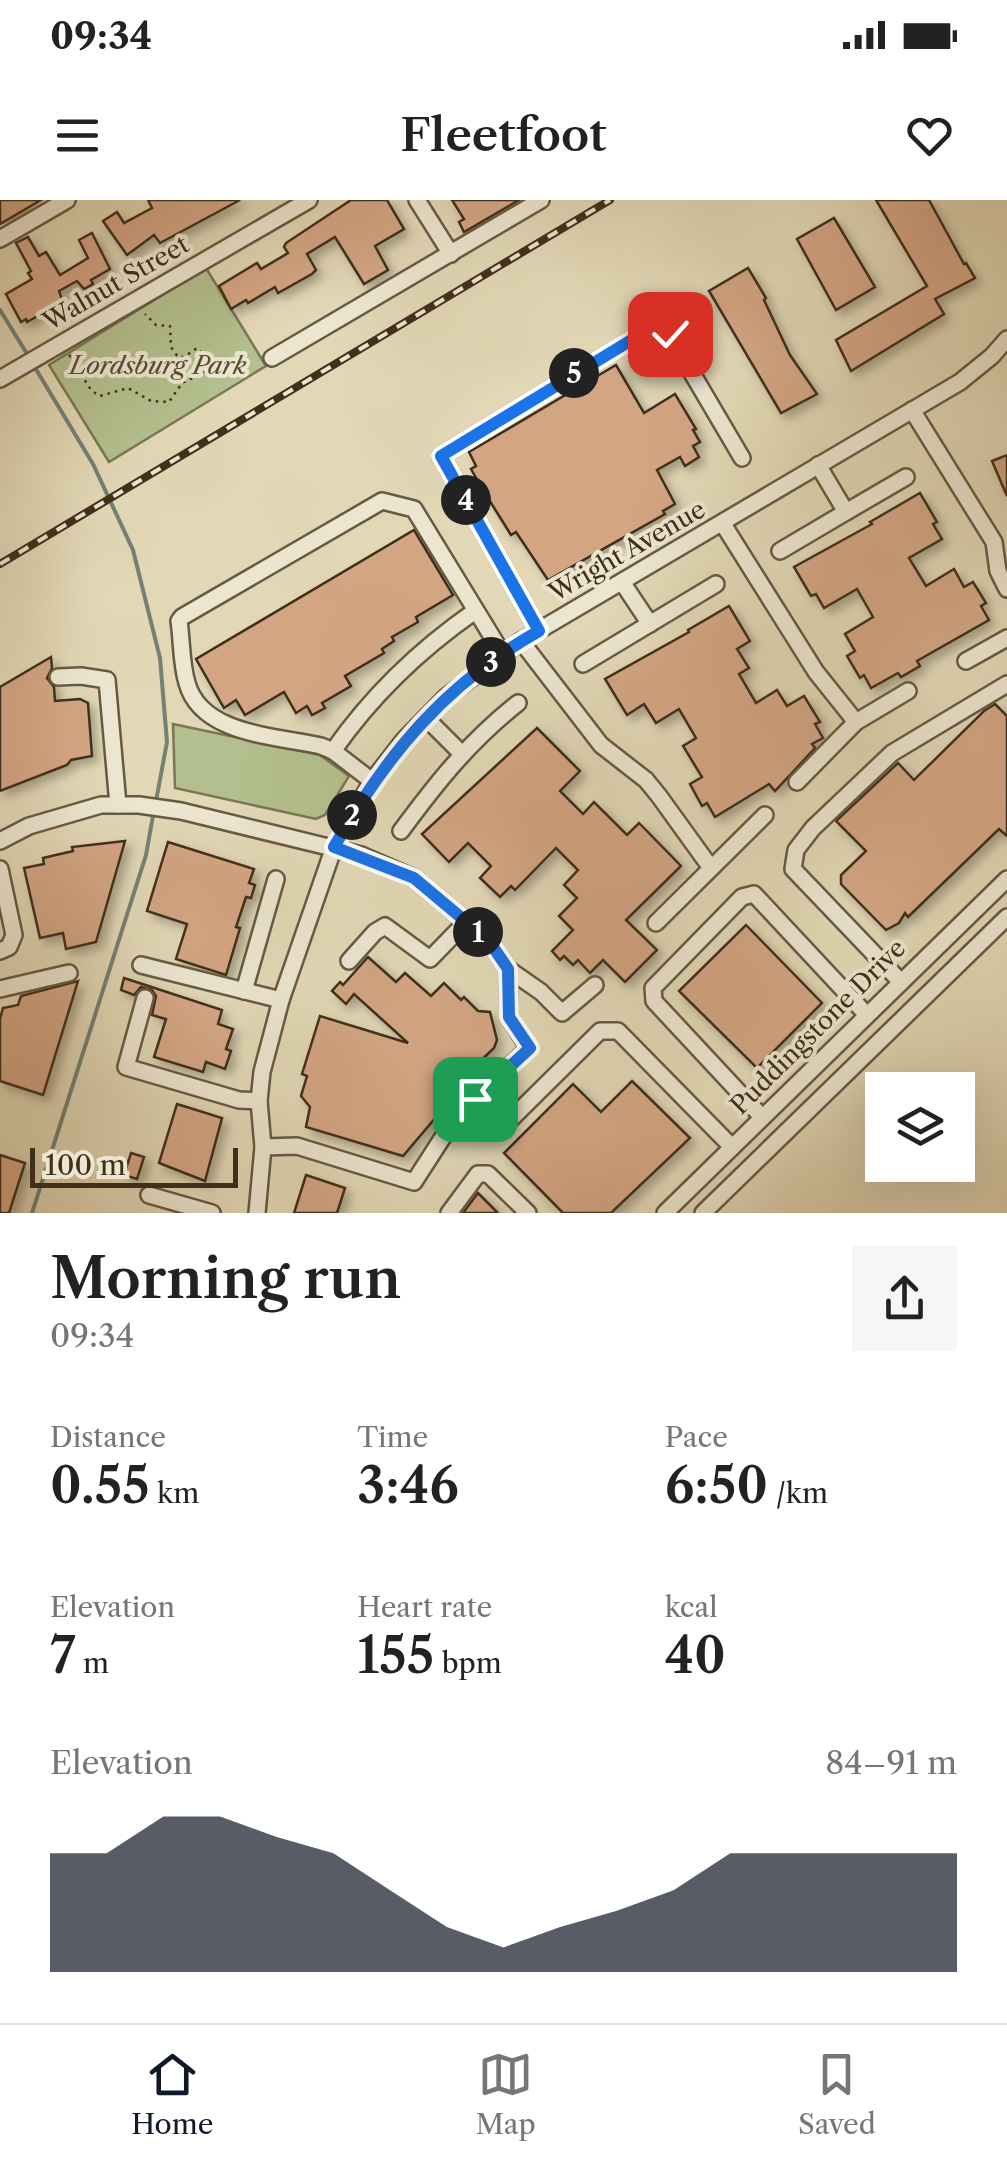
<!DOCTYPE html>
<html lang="en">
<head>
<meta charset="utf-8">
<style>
  :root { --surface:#fff; --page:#f6f6f6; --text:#222; --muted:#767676; --line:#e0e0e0; --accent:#111827 }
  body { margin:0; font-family:"Libre Caslon Text",serif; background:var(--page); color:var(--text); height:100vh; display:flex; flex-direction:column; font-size:38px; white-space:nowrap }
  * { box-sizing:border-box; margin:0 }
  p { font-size:32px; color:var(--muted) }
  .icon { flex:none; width:55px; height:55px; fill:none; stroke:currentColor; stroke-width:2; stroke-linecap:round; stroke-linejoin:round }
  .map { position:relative; height:1013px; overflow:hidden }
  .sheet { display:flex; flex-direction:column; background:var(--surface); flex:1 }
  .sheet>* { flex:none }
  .controls { position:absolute; left:865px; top:872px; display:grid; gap:20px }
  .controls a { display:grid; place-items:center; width:110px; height:110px; border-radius:0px; background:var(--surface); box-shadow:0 10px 40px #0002; font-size:50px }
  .scale { position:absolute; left:30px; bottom:25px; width:208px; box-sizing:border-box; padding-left:10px; border:5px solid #402f1b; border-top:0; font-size:28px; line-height:35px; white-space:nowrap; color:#402f1b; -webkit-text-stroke:8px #ece6d0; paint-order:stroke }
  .pin { position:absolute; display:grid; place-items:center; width:85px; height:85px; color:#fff; margin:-42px; border-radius:20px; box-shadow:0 5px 15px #0006 }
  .km { position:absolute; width:50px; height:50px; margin:-25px; border-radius:50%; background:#222; color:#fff; font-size:28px; line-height:50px; text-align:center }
  .round { display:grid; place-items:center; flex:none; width:105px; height:105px; border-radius:0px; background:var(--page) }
  .head { display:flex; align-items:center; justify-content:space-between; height:170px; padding:0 50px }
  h1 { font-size:55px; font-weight:600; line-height:75px }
  .stats { display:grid; grid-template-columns:repeat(3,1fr); gap:15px; height:170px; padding:10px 50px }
  .stats div { display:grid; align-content:center }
  .stats b { font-size:50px; font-weight:600 }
  .stats small { font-size:28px; font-weight:400 }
  .stats p { font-size:28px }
  .chart { height:280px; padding:20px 50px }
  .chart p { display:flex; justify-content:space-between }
  .chart svg { width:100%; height:180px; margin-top:10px; fill:var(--accent); opacity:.7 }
  .status { display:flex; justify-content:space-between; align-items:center; height:70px; padding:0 50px; background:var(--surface); direction:ltr }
  .status svg { height:28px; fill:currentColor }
  header { display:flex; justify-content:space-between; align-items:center; height:130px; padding:0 50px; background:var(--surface); font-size:45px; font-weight:600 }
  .menu { display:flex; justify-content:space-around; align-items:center; height:140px; border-top:2px solid var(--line); background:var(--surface); font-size:28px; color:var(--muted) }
  .menu a { display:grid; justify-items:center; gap:5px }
  .menu .active { color:var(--accent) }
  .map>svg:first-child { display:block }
  .green { fill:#b3bf8e; stroke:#7a7754; stroke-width:2.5 }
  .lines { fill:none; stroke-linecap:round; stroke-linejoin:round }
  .stream { stroke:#748177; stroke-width:4 }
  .building { fill:#d3a583; stroke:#402f1b; stroke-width:2.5; filter:url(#shadow) }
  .minor-casing { stroke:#685942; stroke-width:20 }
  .path { stroke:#402f1b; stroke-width:2.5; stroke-dasharray:2.5 5; stroke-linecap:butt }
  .minor { stroke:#ece6d0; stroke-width:15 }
  .rail-casing { stroke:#402f1b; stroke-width:8 }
  .rail { stroke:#ece6d0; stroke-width:4; stroke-dasharray:11; stroke-linecap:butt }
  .route-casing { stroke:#fff; stroke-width:20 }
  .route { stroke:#1a73e8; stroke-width:12 }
  .labels { text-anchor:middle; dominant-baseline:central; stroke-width:8; stroke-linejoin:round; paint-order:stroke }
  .street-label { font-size:25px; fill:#402f1b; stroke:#ece6d0 }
  .park-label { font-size:25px; font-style:italic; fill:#574c32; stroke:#ece6d0 }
</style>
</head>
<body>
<div class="status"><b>09:34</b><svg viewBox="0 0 49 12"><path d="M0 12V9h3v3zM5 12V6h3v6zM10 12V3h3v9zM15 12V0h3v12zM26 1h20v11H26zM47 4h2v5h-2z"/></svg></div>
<header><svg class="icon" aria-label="menu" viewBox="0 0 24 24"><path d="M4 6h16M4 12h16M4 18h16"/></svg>Fleetfoot<svg class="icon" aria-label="heart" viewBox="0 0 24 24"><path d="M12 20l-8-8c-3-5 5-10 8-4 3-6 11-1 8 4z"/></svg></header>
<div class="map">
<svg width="1007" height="1013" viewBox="0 0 1007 1013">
  <defs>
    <filter id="shadow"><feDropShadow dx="5.5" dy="5.5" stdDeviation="5" flood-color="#0004"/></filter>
  </defs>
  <rect width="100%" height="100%" fill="#e2d8b6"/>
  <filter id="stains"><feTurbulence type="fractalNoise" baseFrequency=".002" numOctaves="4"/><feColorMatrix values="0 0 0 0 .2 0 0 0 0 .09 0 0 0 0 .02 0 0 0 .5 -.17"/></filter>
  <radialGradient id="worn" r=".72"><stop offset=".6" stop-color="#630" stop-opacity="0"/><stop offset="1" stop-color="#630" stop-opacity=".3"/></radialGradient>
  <g class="green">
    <polygon points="206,68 266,166 109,262 49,165"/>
    <polygon points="173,524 320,555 349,576 325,615 316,619 175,588"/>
  </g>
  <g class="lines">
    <g class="stream">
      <polyline points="0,110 29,157"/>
      <polyline points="34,166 93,264 133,350 160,458 167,542 156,601"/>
      <polyline points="32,1013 146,655 154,610"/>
    </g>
  </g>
  <g class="building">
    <polygon points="0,0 41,0 0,24"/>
    <polygon points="148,0 240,0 160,43 154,35 127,55 103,21 117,12 124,23 152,8"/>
    <polygon points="351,0 387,0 404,29 375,46 388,70 364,84 335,37 307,54 316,70 312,74 278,93 275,87 248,103 246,100 231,109 219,86 257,63 261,69 288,53 284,47 286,43"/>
    <polygon points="452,0 519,0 464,32 459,22 464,19"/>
    <polygon points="876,0 929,0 964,64 966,63 975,78 935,99 944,114 851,171 836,140 927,86"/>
    <polygon points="834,18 875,87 836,110 797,39"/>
    <polygon points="92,33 110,69 91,80 93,84 84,89 77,81 59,91 63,102 27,122 26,119 21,122 6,94 32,79 28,73 31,71 16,43 28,37 39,56 46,52 60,75 88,58 79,40"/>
    <polygon points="748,68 766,98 764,100 790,155 817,194 781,213 709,91"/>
    <polygon points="616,165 644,213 675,194 696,229 693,230 700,242 693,246 699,257 685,266 680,257 657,270 675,304 663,311 665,314 548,380 516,332 511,335 483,290 471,269 476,266 469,252"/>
    <polygon points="1007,255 1007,296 992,261"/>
    <polygon points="920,293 937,322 933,324 942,339 909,358 926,386 954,369 964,387 973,382 986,403 981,406 989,420 917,461 920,466 901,477 898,473 871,488 864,475 860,478 847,456 855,451 845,434 873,417 857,389 824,408 816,394 811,396 794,367 872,324 870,322"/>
    <polygon points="414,330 453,395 416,417 418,422 392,437 394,441 382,449 384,453 345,476 351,486 322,503 325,508 312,515 307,506 296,513 284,492 245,515 236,500 224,508 196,459"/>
    <polygon points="729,406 750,441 737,449 749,468 739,474 756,503 777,490 787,506 804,496 820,522 815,524 823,538 812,544 815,548 775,591 769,584 715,617 707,603 702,606 690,584 702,577 683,546 696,538 679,509 656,523 644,504 627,515 605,479 689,432 688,430"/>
    <polygon points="51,457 52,468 47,478 54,487 55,501 80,499 88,503 92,556 71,560 67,565 0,591 0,487"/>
    <polygon points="995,504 1007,516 1007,636 999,629 908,717 905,713 899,723 886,730 841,684 841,675 866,651 836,621 898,563 914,580 984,511"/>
    <polygon points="537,528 580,571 560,591 583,614 594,602 627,635 639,623 681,666 626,720 657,750 625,782 603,760 590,773 578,760 573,765 564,756 560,760 552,751 573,730 559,716 577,698 564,685 578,670 556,648 515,690 511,686 500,697 480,678 491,666 468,643 449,662 422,634"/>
    <polygon points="125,641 96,742 66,749 63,733 40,738 24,668 44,664 43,658 73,651 72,647"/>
    <polygon points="168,642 254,669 249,683 255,685 251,698 246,697 236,727 240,728 226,775 176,759 187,724 147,711"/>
    <polygon points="746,725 822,803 757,868 679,791"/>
    <polygon points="368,757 396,782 405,773 431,796 444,783 461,800 464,797 478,811 490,812 497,840 494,848 442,898 448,903 403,956 306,927 310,907 301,896 307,876 302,874 320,816 408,843 354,794 346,804 332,791 340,782 343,785"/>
    <polygon points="124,778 222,810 218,824 233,829 226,849 231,851 225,869 206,862 203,872 154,857 166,819 152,815 156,796 152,790 141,787 134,795 121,790"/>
    <polygon points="78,781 43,895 0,881 0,819 3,808 18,805 21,796"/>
    <polygon points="632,881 690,938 611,1013 563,1013 504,953 573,884 601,912"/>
    <polygon points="177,904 222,918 205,981 159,963"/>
    <polygon points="131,953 144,957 137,979 124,975"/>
    <polygon points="0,955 25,963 9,1013 0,1013"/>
    <polygon points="306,975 345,988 337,1013 294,1013"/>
    <polygon points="478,993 498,1013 463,1013"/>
  </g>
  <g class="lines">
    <g class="minor-casing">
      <g id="minor">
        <polyline points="417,0 451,54"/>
        <polyline points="0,39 67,0"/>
        <polyline points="272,158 541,0"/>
        <polyline points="0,179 309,0"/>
        <polyline points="912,210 994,342 998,371 1007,389"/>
        <polyline points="846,312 906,277"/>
        <polyline points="723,324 816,472 856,522"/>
        <polyline points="780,351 846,312 818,265"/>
        <polyline points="622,382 650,424"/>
        <polyline points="539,431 441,256 638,136 669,134 742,258"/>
        <polyline points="521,441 601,545 646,580 659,596 711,668"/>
        <polyline points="966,461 1007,438"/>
        <polyline points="583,464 716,384"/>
        <polyline points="58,477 81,476 107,480 118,605"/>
        <polyline points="426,518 461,553"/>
        <path d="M333 551C372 495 419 450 475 411"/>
        <path d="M372 581 333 551 321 546C277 536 201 535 187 483 181 463 182 441 179 421L182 417 382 301 414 309 502 453"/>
        <polyline points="797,582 856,522 908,491"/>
        <path d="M401 631C438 581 469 542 518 503"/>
        <polyline points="0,641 29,626 101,605 139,605 181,611 361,655 414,678 489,741 508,769 541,792 562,813 595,785"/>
        <polyline points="0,669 14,735 9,747 0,751"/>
        <polyline points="656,723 765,615"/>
        <polyline points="349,761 375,732 385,726 430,759 466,722"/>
        <polyline points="141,765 281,800"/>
        <polyline points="900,781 793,669 796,650 813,628 892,553 1007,484"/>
        <polyline points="0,789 69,773"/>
        <polyline points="244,791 276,679"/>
        <polyline points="145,798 126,867 239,900 259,901"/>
        <polyline points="475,899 529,848 509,817 508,769"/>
        <polyline points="762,917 654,801 653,788 742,697 754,694 866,814"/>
        <polyline points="503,927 600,831 618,831 732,947"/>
        <polyline points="263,947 297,946 414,982 452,923"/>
        <polyline points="149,995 212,1013"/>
        <polyline points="257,1013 263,947 259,901 262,872 281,800 334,647 372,581 404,540 446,497 521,441 960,182 992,156 1007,139"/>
        <polyline points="449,1013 478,974 488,974 528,1013"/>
        <polyline points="665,1013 1007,679"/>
        <polyline points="703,1013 1007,717"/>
      </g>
    </g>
    <path class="path" d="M69 155C83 168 83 188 100 196L128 188 151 201 169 202 182 183 205 172V156L197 148 184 157H178L171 147 170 126 156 125 145 114"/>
    <use href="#minor" class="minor"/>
    <g class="rail-casing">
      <polyline id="rail" points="0,364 610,0"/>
    </g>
    <use href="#rail" class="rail"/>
  </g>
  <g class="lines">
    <g class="route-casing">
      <path id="route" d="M475 899 530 848 509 817 508 769 489 741 414 678 334 647C386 555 445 484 539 431L441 256 638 136 670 134"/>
    </g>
    <use href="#route" class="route"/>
  </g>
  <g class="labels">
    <g class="street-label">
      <text transform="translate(116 83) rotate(-30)">Walnut Street</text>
      <text transform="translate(627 351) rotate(-30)">Wright Avenue</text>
      <text transform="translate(818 827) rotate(-45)">Puddingstone Drive</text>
    </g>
    <g class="park-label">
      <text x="158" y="165">Lordsburg Park</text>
    </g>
  </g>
  <rect width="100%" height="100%" filter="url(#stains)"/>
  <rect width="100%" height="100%" fill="url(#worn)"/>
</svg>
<div class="controls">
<a><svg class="icon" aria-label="layers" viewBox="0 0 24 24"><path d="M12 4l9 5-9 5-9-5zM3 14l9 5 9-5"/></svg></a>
</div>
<div class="scale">100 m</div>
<div class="pin" style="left:475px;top:899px;background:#1e9e55"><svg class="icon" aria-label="arrive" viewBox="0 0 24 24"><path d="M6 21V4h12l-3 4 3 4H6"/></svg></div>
<div class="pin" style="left:670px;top:134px;background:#d93025"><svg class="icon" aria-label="check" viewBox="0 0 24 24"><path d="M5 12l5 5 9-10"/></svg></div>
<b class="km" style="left:478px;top:732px">1</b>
<b class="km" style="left:352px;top:615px">2</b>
<b class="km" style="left:491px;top:462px">3</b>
<b class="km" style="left:466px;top:300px">4</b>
<b class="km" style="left:574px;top:173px">5</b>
</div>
<section class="sheet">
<div class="head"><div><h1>Morning run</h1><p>09:34</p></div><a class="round"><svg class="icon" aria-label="share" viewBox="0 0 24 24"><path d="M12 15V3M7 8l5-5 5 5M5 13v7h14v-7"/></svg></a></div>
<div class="stats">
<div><p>Distance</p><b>0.55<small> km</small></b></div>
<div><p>Time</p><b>3:46</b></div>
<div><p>Pace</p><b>6:50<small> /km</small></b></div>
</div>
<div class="stats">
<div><p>Elevation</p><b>7<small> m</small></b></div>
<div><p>Heart rate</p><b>155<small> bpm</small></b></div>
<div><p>kcal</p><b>40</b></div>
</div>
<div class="chart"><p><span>Elevation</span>84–91 m</p>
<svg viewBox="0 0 160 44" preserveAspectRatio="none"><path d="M0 44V15L10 15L20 6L30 6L40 11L50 15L60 24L70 33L80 38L90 33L100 29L110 24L120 15L130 15L140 15L150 15L160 15V44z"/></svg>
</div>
</section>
<nav class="menu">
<a class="active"><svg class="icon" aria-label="home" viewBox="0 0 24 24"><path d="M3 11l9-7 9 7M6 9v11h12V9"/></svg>Home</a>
<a><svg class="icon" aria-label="map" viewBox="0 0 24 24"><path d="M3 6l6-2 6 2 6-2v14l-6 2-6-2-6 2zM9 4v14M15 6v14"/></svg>Map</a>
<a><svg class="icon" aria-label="saved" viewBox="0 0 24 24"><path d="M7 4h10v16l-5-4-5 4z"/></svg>Saved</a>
</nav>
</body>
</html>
